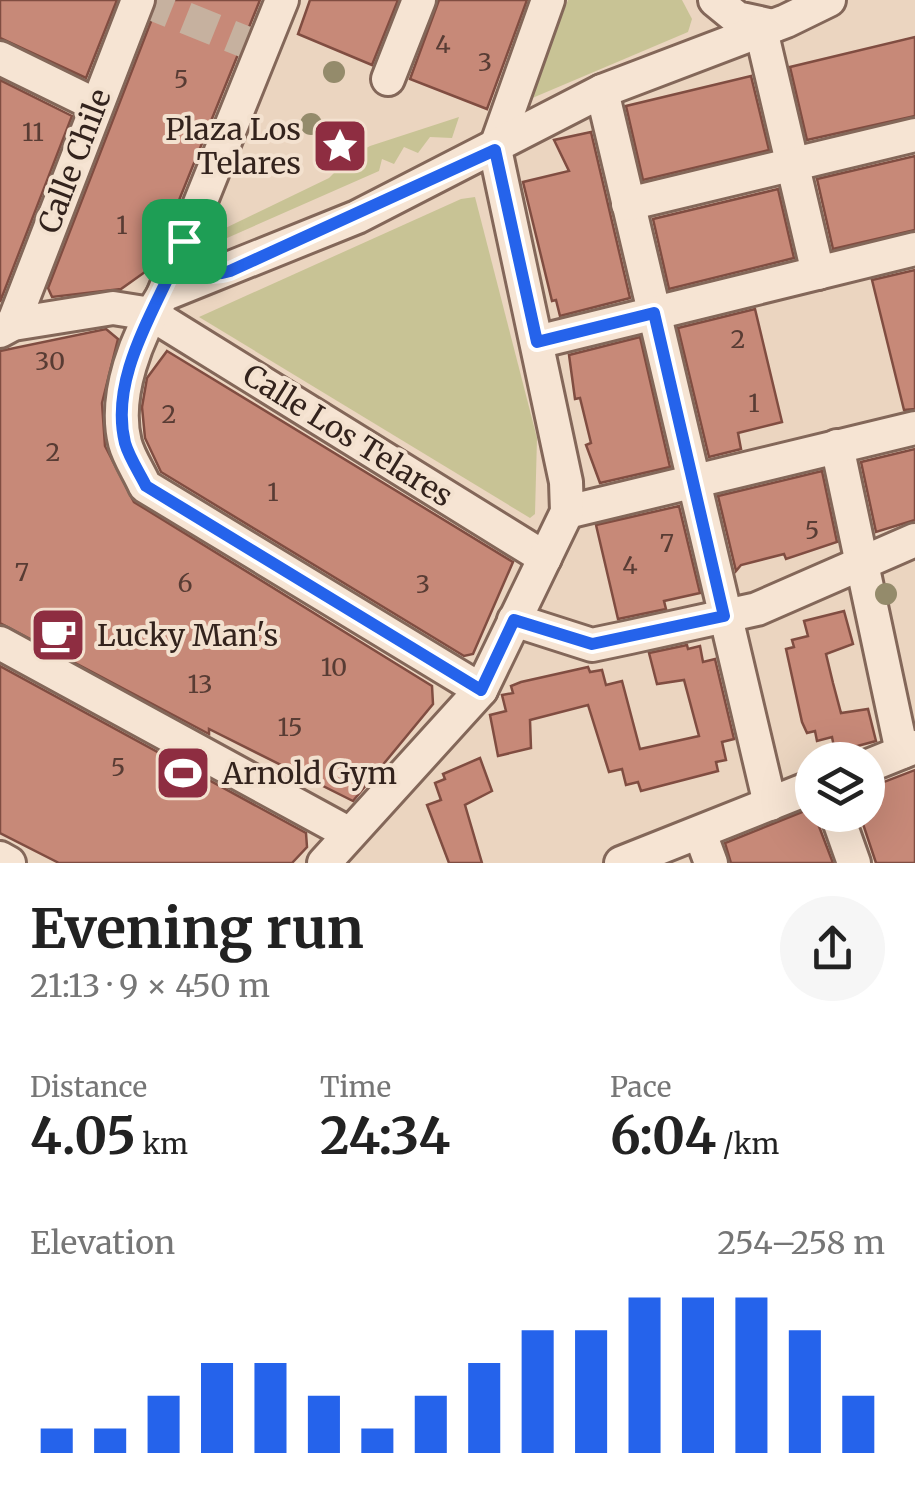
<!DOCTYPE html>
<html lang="en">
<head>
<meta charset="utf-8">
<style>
  :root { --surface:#fff; --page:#f6f6f6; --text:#222; --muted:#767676; --accent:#2563eb }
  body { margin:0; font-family:Merriweather,serif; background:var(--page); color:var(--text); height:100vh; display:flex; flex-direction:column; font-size:38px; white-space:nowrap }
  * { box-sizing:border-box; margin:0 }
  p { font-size:32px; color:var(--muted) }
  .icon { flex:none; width:55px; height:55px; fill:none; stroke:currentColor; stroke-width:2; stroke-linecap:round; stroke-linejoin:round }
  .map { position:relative; height:863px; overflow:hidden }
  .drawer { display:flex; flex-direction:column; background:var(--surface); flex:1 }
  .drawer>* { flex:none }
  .fabs { position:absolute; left:795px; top:742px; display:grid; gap:20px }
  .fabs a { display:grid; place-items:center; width:90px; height:90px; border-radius:50%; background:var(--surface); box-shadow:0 10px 40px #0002; font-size:50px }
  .pin { position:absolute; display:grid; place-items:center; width:85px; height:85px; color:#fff; margin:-42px; border-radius:20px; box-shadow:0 5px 15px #0006 }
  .round { display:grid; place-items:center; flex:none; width:105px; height:105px; border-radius:52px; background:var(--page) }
  .head { display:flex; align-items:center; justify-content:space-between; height:170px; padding:0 30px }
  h1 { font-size:55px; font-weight:700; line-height:75px }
  .stats { display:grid; grid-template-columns:repeat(3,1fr); gap:15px; height:170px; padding:10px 30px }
  .stats div { display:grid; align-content:center }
  .stats b { font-size:50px; font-weight:700 }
  .stats small { font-size:28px; font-weight:400 }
  .stats p { font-size:28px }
  .chart { height:280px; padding:20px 30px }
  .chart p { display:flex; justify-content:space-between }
  .chart svg { width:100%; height:180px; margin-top:10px; stroke:var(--accent); stroke-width:6 }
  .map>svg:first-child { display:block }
  .green { fill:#c8c395 }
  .building { fill:#c78978; stroke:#804d41; stroke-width:2.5 }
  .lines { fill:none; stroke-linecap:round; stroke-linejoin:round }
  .street-tunnel { stroke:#c6b19f; stroke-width:32; stroke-dasharray:32 16; stroke-linecap:butt }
  .street-casing { stroke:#836759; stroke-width:38 }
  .street { stroke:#f6e4d3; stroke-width:32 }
  .tree { fill:#948b6b }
  .route-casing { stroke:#fff; stroke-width:20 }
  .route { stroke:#2563eb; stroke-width:12 }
  .labels { text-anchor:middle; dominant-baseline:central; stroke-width:8; stroke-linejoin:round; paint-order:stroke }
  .number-label { font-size:25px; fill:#583c34 }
  .poi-label { font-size:30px; fill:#33231d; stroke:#f3e1cf; text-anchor:start }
  .street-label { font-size:30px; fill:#33231d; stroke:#f3e1cf }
</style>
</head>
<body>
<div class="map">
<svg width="915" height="863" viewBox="0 0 915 863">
  <rect width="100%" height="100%" fill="#ebd5c0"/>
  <g class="green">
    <polygon points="568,0 682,0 692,19 688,32 530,99"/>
    <polygon points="459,117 452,138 430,137 418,153 404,147 394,164 382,159 379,171 218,242 211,235 329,178 351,156 370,146"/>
    <polygon points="475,197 537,438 535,514 530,518 199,317 461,199"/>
  </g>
  <g class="building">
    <polygon points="0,0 117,0 86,78 0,38"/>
    <polygon points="164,0 260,0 152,267 121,289 52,297 48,288 155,11"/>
    <polygon points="310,0 398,0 372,65 298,34"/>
    <polygon points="439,0 527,0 487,109 410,79"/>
    <polygon points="915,37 915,116 807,140 790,67"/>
    <polygon points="751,76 769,150 643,180 626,106"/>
    <polygon points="0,80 72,116 0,302"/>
    <polygon points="591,132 630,298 560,316 556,300 552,301 523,182 569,171 554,140"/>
    <polygon points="915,156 915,230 833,249 817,179"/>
    <polygon points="778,189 794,258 669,289 653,219"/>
    <polygon points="915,270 915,409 904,410 872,280"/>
    <polygon points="755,309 782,422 738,433 741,449 709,457 678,328"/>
    <polygon points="106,329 118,339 102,403 105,446 134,502 432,686 433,704 353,801 209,729 209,734 0,623 0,351"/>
    <polygon points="640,337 670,467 600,483 586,445 591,443 580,398 575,399 569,355"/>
    <polygon points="167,351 513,562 473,654 464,656 161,472 145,438 142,407 147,378"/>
    <polygon points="915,449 915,520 876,532 861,462"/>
    <polygon points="822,471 837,542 786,559 784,554 741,565 736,571 718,496"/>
    <polygon points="679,506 700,593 664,601 666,609 618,619 596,525"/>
    <polygon points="844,611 853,644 826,654 833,683 841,713 868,709 876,741 835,752 832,737 817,741 815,731 807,733 802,722 786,649 794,647 792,640 808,636 804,621"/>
    <polygon points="687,645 688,649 700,646 703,662 715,659 734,739 722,742 726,760 716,762 718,771 641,791 638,782 626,785 622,769 609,772 588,705 530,720 531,748 498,756 490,715 506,711 502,695 513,693 511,686 521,682 588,667 590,672 602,670 606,685 622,681 640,749 699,736 684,680 657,684 649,653"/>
    <polygon points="0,666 306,833 307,847 292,863 59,863 0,833"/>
    <polygon points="480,758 492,791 465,805 482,863 449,863 427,805 441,800 435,783 445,779 443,774"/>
    <polygon points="915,770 915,863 876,863 860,815 868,815 868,788"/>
    <polygon points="812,808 833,863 731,863 725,843"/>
  </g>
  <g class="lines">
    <polyline class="street-tunnel" points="141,0 263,49"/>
    <g class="street-casing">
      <g id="street">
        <polyline points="715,0 737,18 773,26"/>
        <polyline points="761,30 818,273"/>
        <polyline points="0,58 96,105"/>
        <polyline points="388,79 419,0"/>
        <polyline points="602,91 770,804"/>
        <polyline points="495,149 548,0"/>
        <polyline points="628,204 915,135"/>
        <polyline points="163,295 282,0"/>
        <polyline points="13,324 138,0"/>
        <polyline points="0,331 13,324 113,308 151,314 545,558"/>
        <polyline points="537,342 915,249"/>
        <polyline points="837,446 902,752"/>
        <polyline points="567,512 915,428"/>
        <polyline points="514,620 592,645 630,637 757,609 915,540"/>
        <polyline points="0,643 348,833"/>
        <path d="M481 690 145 486C139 472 129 458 125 443 113 395 137 335 163 295L357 217 602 91 786 21 829 0"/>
        <polyline points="868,766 915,747"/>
        <polyline points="837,815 854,863"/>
        <polyline points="700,833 711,863"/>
        <polyline points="0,858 9,863"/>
        <polyline points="324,863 481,690 567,512 566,482 495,149"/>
        <polyline points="621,863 812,787"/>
      </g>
    </g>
    <use href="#street" class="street"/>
  </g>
  <g class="tree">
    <circle cx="334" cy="72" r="11"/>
    <circle cx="311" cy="124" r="11"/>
    <circle cx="886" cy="594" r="11"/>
  </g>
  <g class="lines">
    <g class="route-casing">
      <path id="route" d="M495 150 537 342 654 313 724 616 592 644 514 620 481 690 146 486C139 472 129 457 125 443 108 373 161 303 184 241 186 269 204 279 230 271Z"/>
    </g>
    <use href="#route" class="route"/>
  </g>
  <defs>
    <g id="sight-square" transform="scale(2.875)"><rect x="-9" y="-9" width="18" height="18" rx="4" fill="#8e2d41" stroke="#f3e1cf"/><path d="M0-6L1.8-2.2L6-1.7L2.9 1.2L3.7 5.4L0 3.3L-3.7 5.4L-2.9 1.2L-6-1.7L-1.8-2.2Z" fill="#fff"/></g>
    <g id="cafe-square" transform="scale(2.875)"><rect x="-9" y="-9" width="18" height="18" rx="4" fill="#8e2d41" stroke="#f3e1cf"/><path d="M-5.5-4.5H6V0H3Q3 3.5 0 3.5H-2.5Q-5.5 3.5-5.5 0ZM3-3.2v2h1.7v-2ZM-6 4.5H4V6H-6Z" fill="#fff"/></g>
    <g id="stadium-square" transform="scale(2.875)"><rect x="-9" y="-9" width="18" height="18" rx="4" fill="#8e2d41" stroke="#f3e1cf"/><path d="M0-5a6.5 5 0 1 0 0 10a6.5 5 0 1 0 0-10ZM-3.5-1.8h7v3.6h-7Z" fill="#fff"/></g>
  </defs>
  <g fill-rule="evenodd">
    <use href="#sight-square" x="340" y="146"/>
    <use href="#cafe-square" x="58" y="635"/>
    <use href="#stadium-square" x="183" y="773"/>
  </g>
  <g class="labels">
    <g class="number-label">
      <text x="443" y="44">4</text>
      <text x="485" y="62">3</text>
      <text x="181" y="79">5</text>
      <text x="33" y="132">11</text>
      <text x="122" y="225">1</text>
      <text x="738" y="339">2</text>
      <text x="50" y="361">30</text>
      <text x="754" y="403">1</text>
      <text x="169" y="414">2</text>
      <text x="53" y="452">2</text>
      <text x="273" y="492">1</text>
      <text x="812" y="530">5</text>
      <text x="667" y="543">7</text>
      <text x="630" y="565">4</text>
      <text x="22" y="572">7</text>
      <text x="185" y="583">6</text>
      <text x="423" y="584">3</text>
      <text x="334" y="667">10</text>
      <text x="200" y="684">13</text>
      <text x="290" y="727">15</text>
      <text x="118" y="767">5</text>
    </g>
    <g class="poi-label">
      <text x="301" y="129" text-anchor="end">Plaza Los<tspan x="301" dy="34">Telares</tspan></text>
      <text x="97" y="635">Lucky Man's</text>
      <text x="222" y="773">Arnold Gym</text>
    </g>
    <g class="street-label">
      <text transform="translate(74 161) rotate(-69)">Calle Chile</text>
      <text transform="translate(348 435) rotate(32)">Calle Los Telares</text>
    </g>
  </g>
</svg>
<div class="fabs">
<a><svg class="icon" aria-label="layers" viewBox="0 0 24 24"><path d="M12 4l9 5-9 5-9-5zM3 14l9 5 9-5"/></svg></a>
</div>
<div class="pin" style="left:184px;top:241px;background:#1e9e55"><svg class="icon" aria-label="arrive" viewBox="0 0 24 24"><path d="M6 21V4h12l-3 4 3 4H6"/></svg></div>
</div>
<section class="drawer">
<div class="head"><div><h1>Evening run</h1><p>21:13 · 9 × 450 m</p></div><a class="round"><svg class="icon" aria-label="share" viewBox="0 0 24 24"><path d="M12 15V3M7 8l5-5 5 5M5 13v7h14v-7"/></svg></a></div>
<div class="stats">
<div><p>Distance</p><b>4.05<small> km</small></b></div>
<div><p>Time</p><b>24:34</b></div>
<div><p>Pace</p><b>6:04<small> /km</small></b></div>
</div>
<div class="chart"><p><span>Elevation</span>254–258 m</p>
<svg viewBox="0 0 160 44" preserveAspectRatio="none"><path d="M5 44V38M15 44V38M25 44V30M35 44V22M45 44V22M55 44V30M65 44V38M75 44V30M85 44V22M95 44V14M105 44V14M115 44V6M125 44V6M135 44V6M145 44V14M155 44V30"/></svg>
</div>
</section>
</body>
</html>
